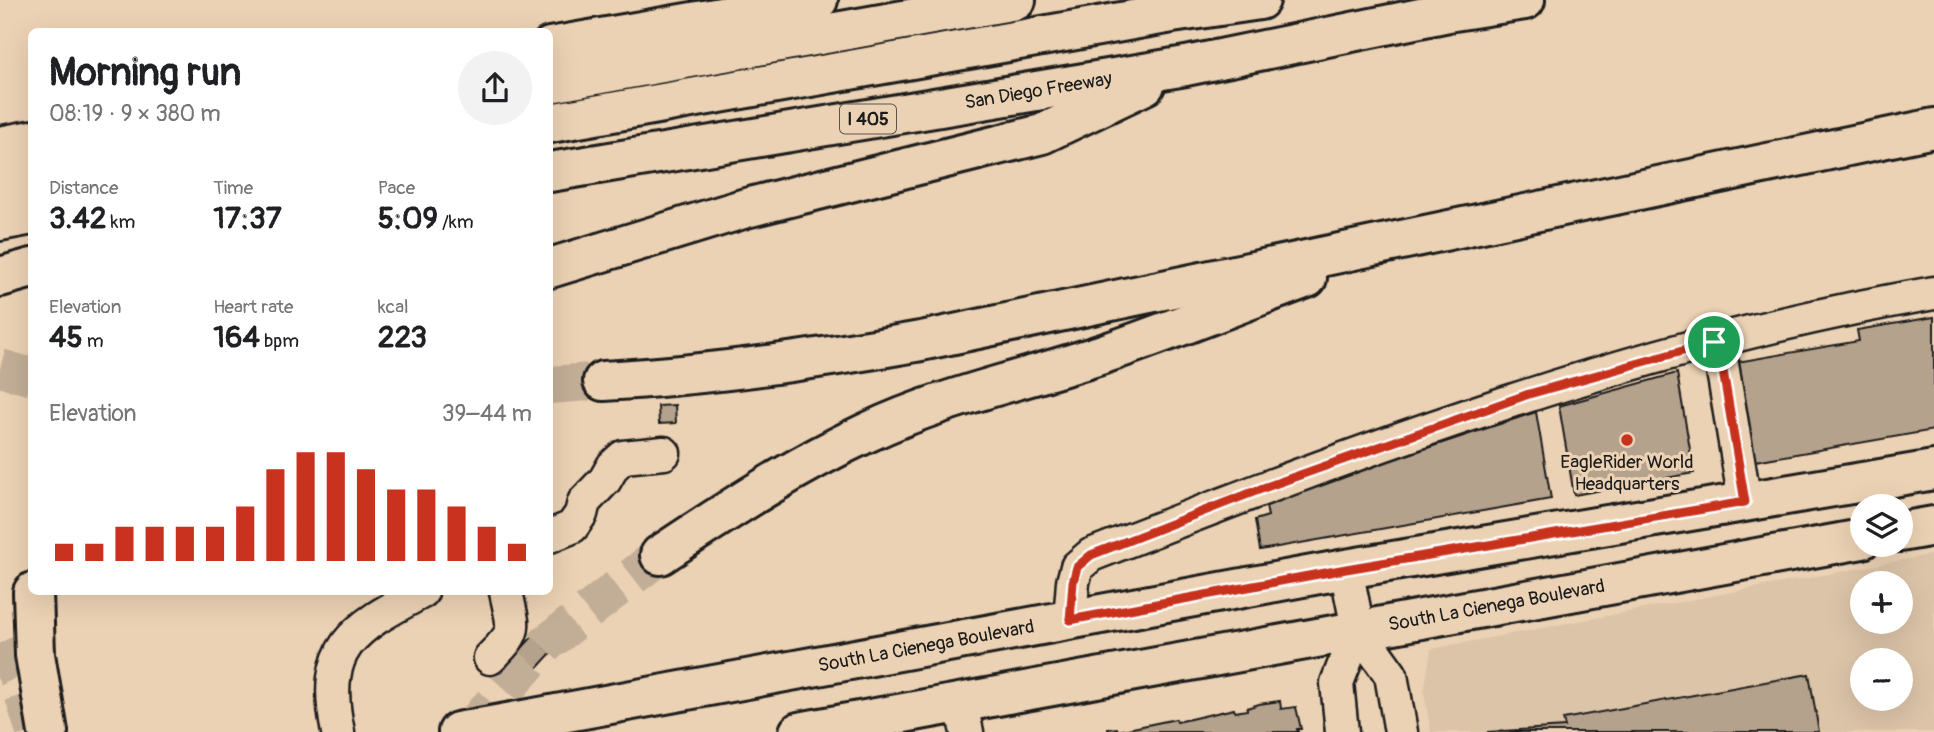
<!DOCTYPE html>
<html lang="en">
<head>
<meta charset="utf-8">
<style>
  :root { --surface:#fff; --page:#f2f2f2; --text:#202124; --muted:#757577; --accent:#c8321e }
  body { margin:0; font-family:Pangolin,sans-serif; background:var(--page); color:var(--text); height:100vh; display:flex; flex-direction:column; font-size:26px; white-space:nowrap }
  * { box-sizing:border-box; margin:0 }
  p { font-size:23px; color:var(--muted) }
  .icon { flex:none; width:38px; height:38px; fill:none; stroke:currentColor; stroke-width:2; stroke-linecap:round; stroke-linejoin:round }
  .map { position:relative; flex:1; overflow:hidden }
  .drawer { position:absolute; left:28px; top:28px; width:525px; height:567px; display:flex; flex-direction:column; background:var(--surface); border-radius:10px; box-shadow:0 7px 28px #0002 }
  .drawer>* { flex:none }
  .buttons { position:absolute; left:1850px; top:494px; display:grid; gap:14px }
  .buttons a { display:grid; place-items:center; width:63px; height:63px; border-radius:50%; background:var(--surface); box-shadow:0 7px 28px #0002; font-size:35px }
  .pin { position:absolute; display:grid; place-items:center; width:60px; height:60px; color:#fff; margin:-30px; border:4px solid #fff; border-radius:50%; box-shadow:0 2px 7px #0007 }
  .round { display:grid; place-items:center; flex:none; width:74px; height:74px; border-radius:37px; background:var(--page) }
  .headline { display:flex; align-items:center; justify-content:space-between; height:119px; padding:0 21px }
  h1 { font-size:38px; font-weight:700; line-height:52px }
  .metrics { display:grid; grid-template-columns:repeat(3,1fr); gap:10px; height:119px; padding:7px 21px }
  .metrics div { display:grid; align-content:center }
  .metrics b { font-size:30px; font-weight:700 }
  .metrics small { font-size:19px; font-weight:400 }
  .metrics p { font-size:19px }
  .chart { height:196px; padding:14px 21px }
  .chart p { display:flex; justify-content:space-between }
  .chart svg { width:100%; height:126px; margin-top:7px; stroke:var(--accent); stroke-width:6 }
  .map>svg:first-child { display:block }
  .built { fill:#dcc4a8; fill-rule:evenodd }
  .building { fill:#b5a28d; stroke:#1c1c1c; stroke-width:2 }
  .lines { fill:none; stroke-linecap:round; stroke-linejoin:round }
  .highway-tunnel { stroke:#c2ae96; stroke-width:38; stroke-dasharray:38 19; stroke-linecap:butt }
  .minor-casing { stroke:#1c1c1c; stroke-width:37 }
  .major-casing { stroke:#1c1c1c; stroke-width:44 }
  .highway-casing { stroke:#1c1c1c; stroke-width:44 }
  .minor { stroke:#ecd2b4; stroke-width:32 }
  .major { stroke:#ecd2b4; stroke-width:38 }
  .highway { stroke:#ecd2b4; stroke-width:38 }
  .route-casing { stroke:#fff; stroke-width:14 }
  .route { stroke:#c8321e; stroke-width:9 }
  .poi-dot { fill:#c8321e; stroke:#ecd2b4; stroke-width:2.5 }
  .labels { text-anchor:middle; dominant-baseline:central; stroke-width:6; stroke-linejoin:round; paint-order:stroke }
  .shield { fill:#ecd2b4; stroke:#5a534a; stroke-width:2 }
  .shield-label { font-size:18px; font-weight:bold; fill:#1c1c1c }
  .street-label { font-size:19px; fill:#1c1c1c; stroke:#ecd2b4 }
  .poi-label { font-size:19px; fill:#1c1c1c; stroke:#ecd2b4 }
</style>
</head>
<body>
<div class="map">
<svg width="1934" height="732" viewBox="0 0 1934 732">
  <rect width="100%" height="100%" fill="#ecd2b4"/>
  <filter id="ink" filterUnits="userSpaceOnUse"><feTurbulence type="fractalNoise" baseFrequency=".0143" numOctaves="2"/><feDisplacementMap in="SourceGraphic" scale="14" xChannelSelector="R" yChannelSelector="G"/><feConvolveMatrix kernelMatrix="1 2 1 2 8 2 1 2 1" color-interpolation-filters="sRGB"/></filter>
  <g filter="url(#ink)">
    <path class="built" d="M1934 554V732H1431L1424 693 1431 649ZM1862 583H1900V621H1862ZM1862 660H1900V698H1862Z"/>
    <g class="building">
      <polygon points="1934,317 1934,430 1755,461 1737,362 1859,341 1857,330"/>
      <polygon points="1677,373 1694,473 1574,495 1559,406"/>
      <polygon points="675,405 676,423 659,424 658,406"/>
      <polygon points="1536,412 1551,499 1260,550 1255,520 1268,516 1265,502 1270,500"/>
      <polygon points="533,636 551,653 514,693 496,676"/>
      <polygon points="1809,674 1819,732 1487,732 1565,727 1563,719"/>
      <polygon points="1280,701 1281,709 1296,707 1301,729 1297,729 1298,732 1108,732 1108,729 1117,728 1118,731 1176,719 1177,722 1234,709 1235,712 1247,710 1247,708 1259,704"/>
    </g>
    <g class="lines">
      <g class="highway-tunnel">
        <polyline points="0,368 32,377"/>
        <polyline points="550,385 603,381"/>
        <polyline points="0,643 18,677 35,732"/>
        <polyline points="467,732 547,643 660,555"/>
      </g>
      <g class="minor-casing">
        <g id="minor">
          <polyline points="1718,341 1745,502"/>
          <polyline points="550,536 572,527 581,514 584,502 605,480 613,466 623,457 664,453"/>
          <polyline points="1346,569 1358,629 1391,675 1401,732"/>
          <path d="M1070 620 1073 582 1077 567 1091 555C1365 448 1643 343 1934 293"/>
          <path d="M490 658C519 629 514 630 506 592"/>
          <polyline points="960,702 967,732"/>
          <path d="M338 732C320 646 353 629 422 592"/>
          <polyline points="1342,732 1337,683 1358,629"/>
        </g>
      </g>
      <g class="major-casing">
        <g id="major">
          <polyline points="1900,532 1934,526"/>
          <path id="s1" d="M458 732 1346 569 1934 470"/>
          <path id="s2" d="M799 732 1862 539"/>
        </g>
      </g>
      <g class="highway-casing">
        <g id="highway">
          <polyline points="550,47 818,0"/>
          <polyline points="550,83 1016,0"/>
          <polyline points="550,123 1172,13 1260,0"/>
          <polyline points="0,146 32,140"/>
          <path id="s3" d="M550 172 1186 66 1454 11 1525 0"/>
          <polyline points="0,184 32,178"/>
          <polyline points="0,221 32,215"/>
          <polyline points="550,268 746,208 1042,134 1145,85"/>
          <polyline points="0,277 32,268"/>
          <path d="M603 381C710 375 815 360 921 341L1934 128"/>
          <path d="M660 555C727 511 793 467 866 433 941 397 1024 380 1103 354 1171 331 1239 303 1307 278"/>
          <polyline points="33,592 35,655 48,732"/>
        </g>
      </g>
      <use href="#minor" class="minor"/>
      <use href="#major" class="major"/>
      <use href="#highway" class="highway"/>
    </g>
  </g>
  <g class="lines" filter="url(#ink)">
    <g class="route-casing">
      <polygon id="route" points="1718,341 1745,502 1346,569 1070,620 1073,582 1077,567 1091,555 1266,487 1529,394"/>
    </g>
    <use href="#route" class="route"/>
  </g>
  <circle class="poi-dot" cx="1627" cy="440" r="7"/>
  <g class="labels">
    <rect class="shield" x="840" y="104.5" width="56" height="29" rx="5"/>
    <g class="shield-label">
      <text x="868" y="119">I 405</text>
    </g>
    <g class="street-label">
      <text stroke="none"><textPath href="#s3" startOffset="495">San Diego Freeway</textPath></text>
      <text stroke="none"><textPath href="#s2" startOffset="709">South La Cienega Boulevard</textPath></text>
      <text stroke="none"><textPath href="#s1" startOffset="476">South La Cienega Boulevard</textPath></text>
    </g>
    <g class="poi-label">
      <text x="1627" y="462">EagleRider World<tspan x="1627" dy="22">Headquarters</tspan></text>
    </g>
  </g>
</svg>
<div class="buttons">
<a><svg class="icon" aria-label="layers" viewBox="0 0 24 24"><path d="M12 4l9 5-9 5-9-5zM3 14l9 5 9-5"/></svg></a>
<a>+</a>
<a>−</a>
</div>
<div class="pin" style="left:1714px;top:342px;background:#1e9e55"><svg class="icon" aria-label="arrive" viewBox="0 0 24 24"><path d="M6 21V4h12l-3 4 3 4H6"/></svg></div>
<section class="drawer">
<div class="headline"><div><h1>Morning run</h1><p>08:19 · 9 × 380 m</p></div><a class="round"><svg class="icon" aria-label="share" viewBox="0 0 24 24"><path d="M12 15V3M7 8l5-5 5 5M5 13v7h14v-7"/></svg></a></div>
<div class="metrics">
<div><p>Distance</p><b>3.42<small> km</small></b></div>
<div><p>Time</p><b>17:37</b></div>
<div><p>Pace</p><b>5:09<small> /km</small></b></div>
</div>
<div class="metrics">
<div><p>Elevation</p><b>45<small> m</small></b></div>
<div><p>Heart rate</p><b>164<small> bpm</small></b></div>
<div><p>kcal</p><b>223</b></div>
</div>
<div class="chart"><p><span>Elevation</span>39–44 m</p>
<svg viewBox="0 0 160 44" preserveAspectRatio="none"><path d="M5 44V38M15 44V38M25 44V32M35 44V32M45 44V32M55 44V32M65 44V25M75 44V12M85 44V6M95 44V6M105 44V12M115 44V19M125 44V19M135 44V25M145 44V32M155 44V38"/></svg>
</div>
</section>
</div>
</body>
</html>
